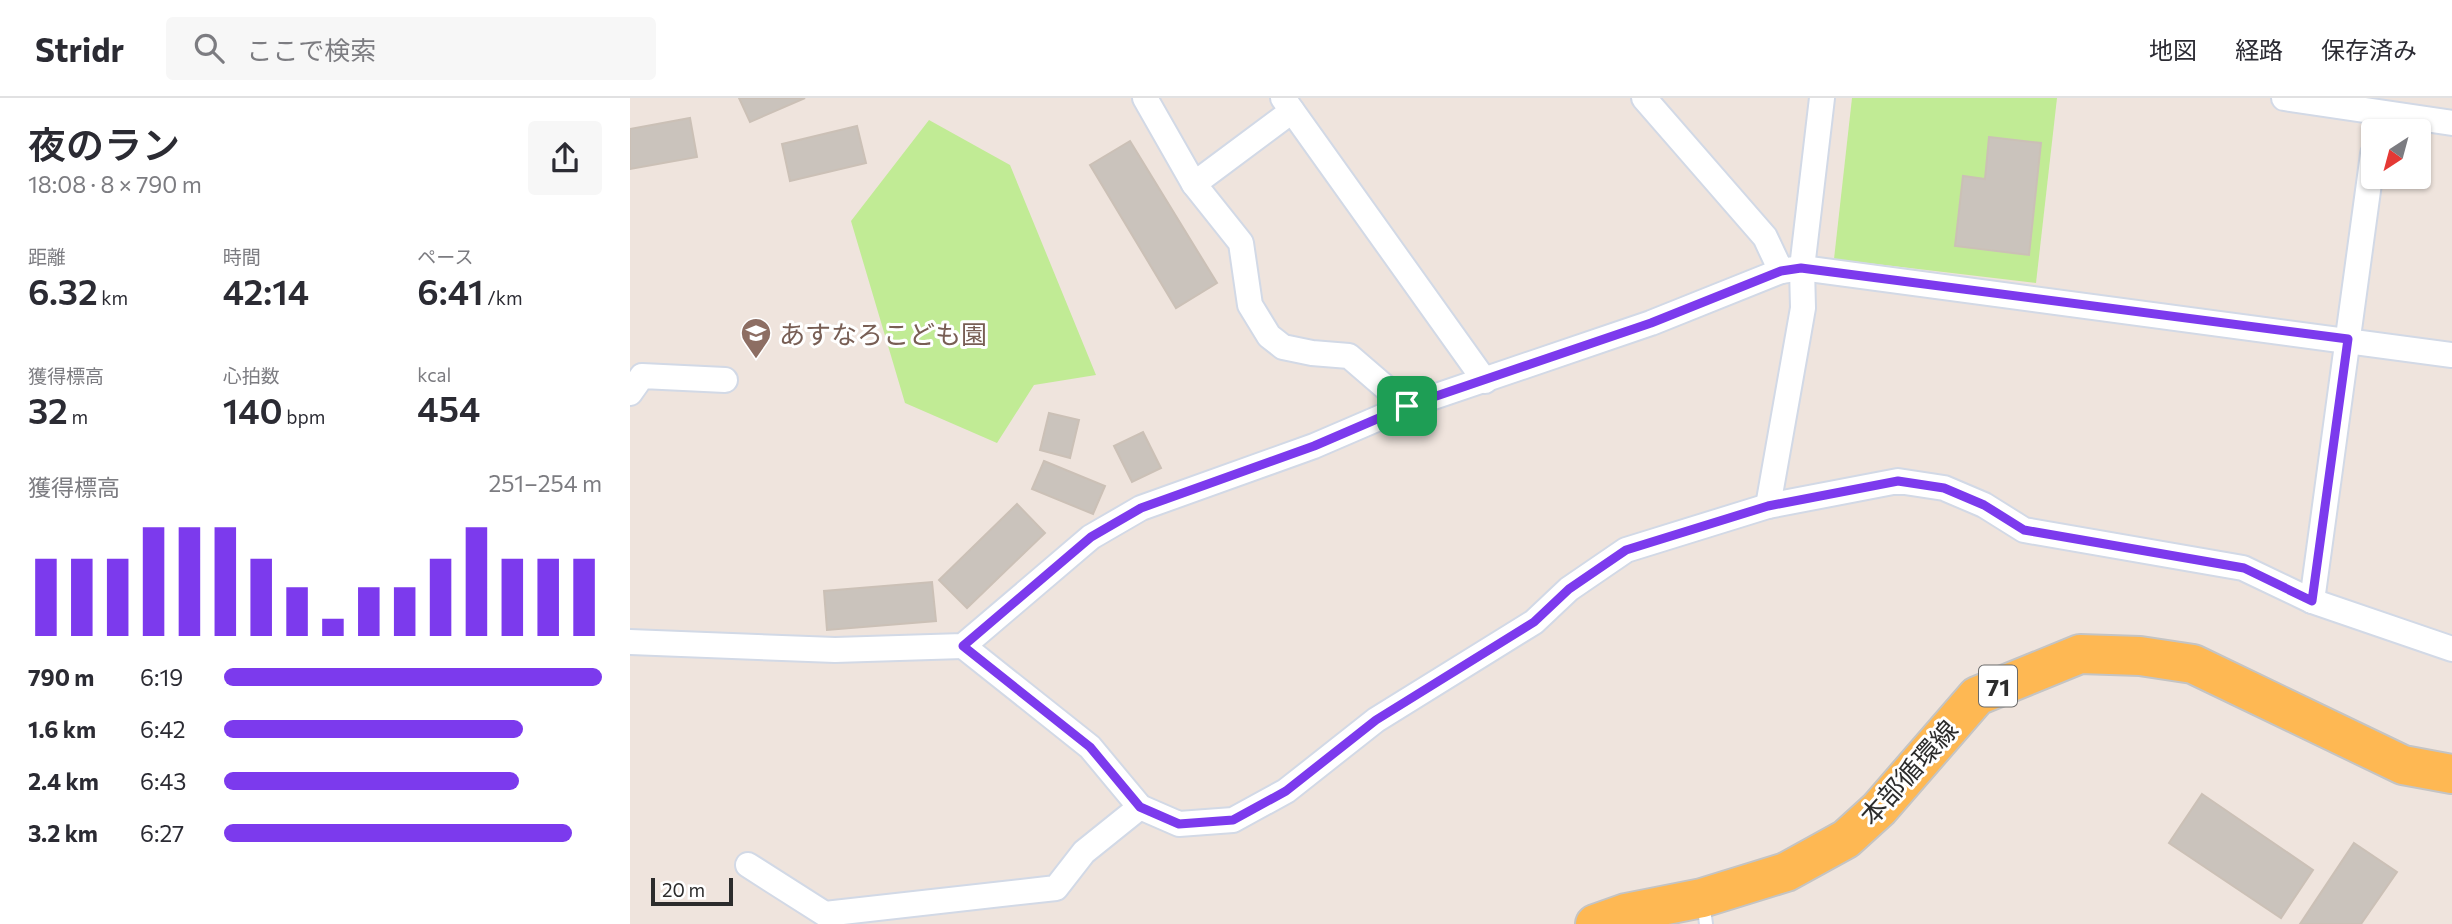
<!DOCTYPE html>
<html lang="ja">
<head>
<meta charset="utf-8">
<style>
  :root { --surface:#fff; --page:#f7f7f7; --text:#2b2b33; --muted:#7c7c81; --line:#e1e1e2; --accent:#7c3aed }
  body { margin:0; font-family:Commissioner,"Noto Sans JP",sans-serif; background:var(--page); color:var(--text); height:100vh; display:flex; flex-direction:column; font-size:26px; white-space:nowrap }
  * { box-sizing:border-box; margin:0 }
  p { font-size:23px; color:var(--muted) }
  .icon { flex:none; width:38px; height:38px; fill:none; stroke:currentColor; stroke-width:2; stroke-linecap:round; stroke-linejoin:round }
  .map { position:relative; flex:1; overflow:hidden }
  .sheet { display:flex; flex-direction:column; background:var(--surface); width:630px }
  .sheet>* { flex:none }
  .needle { width:46px; rotate:216deg }
  .buttons { position:absolute; left:1731px; top:21px; display:grid; gap:14px }
  .buttons a { display:grid; place-items:center; width:70px; height:70px; border-radius:7px; background:var(--surface); box-shadow:0 2px 5px #0004; font-size:35px }
  .scale { position:absolute; left:21px; bottom:18px; width:82px; box-sizing:border-box; padding-left:7px; border:4px solid #2c2c2c; border-top:0; font-size:19px; line-height:24px; white-space:nowrap; color:#2c2c2c; -webkit-text-stroke:5px #fff; paint-order:stroke }
  .pin { position:absolute; display:grid; place-items:center; width:60px; height:60px; color:#fff; margin:-30px; border-radius:14px; box-shadow:0 4px 10px #0006 }
  .round { display:grid; place-items:center; flex:none; width:74px; height:74px; border-radius:7px; background:var(--page) }
  .headline { display:flex; align-items:center; justify-content:space-between; height:119px; padding:0 28px }
  h1 { font-size:38px; font-weight:600; line-height:52px }
  .stats { display:grid; grid-template-columns:repeat(3,1fr); gap:10px; height:119px; padding:7px 28px }
  .stats div { display:grid; align-content:center }
  .stats b { font-size:35px; font-weight:600 }
  .stats small { font-size:19px; font-weight:400 }
  .stats p { font-size:19px }
  .chart { height:196px; padding:14px 28px }
  .chart p { display:flex; justify-content:space-between }
  .chart svg { width:100%; height:126px; margin-top:7px; stroke:var(--accent); stroke-width:6 }
  ul { padding:0 28px; list-style:none; font-size:23px }
  li { display:grid; grid-template-columns:112px 84px 1fr; align-items:center; height:52px }
  li i { height:18px; border-radius:9px; background:var(--accent) }
  header { display:flex; align-items:center; gap:42px; box-sizing:border-box; height:98px; padding:0 35px; background:var(--surface); border-bottom:2px solid var(--line) }
  header strong { font-size:33px }
  nav { display:flex; gap:38px; margin-inline-start:auto; font-size:24px }
  .search { width:490px; height:63px; background:var(--page); display:flex; align-items:center; gap:18px; box-sizing:border-box; padding:0 24px; border-radius:7px; color:var(--muted); font-size:26px }
  main { display:flex; flex:1; min-height:0 }
  .map>svg:first-child { display:block }
  .green { fill:#c1eb95 }
  .building { fill:#cac3bc; stroke:#cbc0b6; stroke-width:2 }
  .lines { fill:none; stroke-linecap:round; stroke-linejoin:round }
  .service-casing { stroke:#d2d9e6; stroke-width:16 }
  .minor-casing { stroke:#d2d9e6; stroke-width:28 }
  .primary-casing { stroke:#c4c4c4; stroke-width:42 }
  .service { stroke:#fff; stroke-width:12 }
  .minor { stroke:#fff; stroke-width:24 }
  .primary { stroke:#feb853; stroke-width:38 }
  .route-casing { stroke:#fff; stroke-width:14 }
  .route { stroke:#7c3aed; stroke-width:9 }
  .labels { text-anchor:middle; dominant-baseline:central; stroke-width:6; stroke-linejoin:round; paint-order:stroke }
  .shield { fill:#fff; stroke:#6b6b6b; stroke-width:2 }
  .shield-label { font-size:24px; font-weight:bold; fill:#2c2c2c }
  .education-label { font-size:26px; fill:#785e54; stroke:#fff; text-anchor:start }
  .street-label { font-size:26px; fill:#2c2c2c; stroke:#fff }
</style>
</head>
<body>
<header>
<strong>Stridr</strong>
<div class="search"><svg class="icon" aria-label="search" viewBox="0 0 24 24"><circle cx="10" cy="10" r="6"/><path d="M15 15l6 6"/></svg>ここで検索</div>
<nav><a>地図</a><a>経路</a><a>保存済み</a></nav>
</header>
<main>
<section class="sheet">
<div class="headline"><div><h1>夜のラン</h1><p>18:08 · 8 × 790 m</p></div><a class="round"><svg class="icon" aria-label="share" viewBox="0 0 24 24"><path d="M12 15V3M7 8l5-5 5 5M5 13v7h14v-7"/></svg></a></div>
<div class="stats">
<div><p>距離</p><b>6.32<small> km</small></b></div>
<div><p>時間</p><b>42:14</b></div>
<div><p>ペース</p><b>6:41<small> /km</small></b></div>
</div>
<div class="stats">
<div><p>獲得標高</p><b>32<small> m</small></b></div>
<div><p>心拍数</p><b>140<small> bpm</small></b></div>
<div><p>kcal</p><b>454</b></div>
</div>
<div class="chart"><p><span>獲得標高</span>251–254 m</p>
<svg viewBox="0 0 160 44" preserveAspectRatio="none"><path d="M5 44V17M15 44V17M25 44V17M35 44V6M45 44V6M55 44V6M65 44V17M75 44V27M85 44V38M95 44V27M105 44V27M115 44V17M125 44V6M135 44V17M145 44V17M155 44V17"/></svg>
</div>
<ul>
<li><b>790 m</b>6:19<i style="width:100%"></i></li>
<li><b>1.6 km</b>6:42<i style="width:79%"></i></li>
<li><b>2.4 km</b>6:43<i style="width:78%"></i></li>
<li><b>3.2 km</b>6:27<i style="width:92%"></i></li>
</ul>
</section>
<div class="map">
<svg width="1822" height="826" viewBox="0 0 1822 826">
  <rect width="100%" height="100%" fill="#efe4dd"/>
  <g class="green">
    <polygon points="1222,0 1427,0 1406,185 1204,161"/>
    <polygon points="299,22 380,67 466,277 404,287 367,345 275,305 221,123"/>
  </g>
  <g class="building">
    <polygon points="109,0 175,0 120,24"/>
    <polygon points="60,20 67,59 0,71 0,31"/>
    <polygon points="227,28 236,65 160,83 152,46"/>
    <polygon points="1359,39 1411,45 1399,157 1325,148 1333,78 1355,81"/>
    <polygon points="500,43 587,185 546,210 460,67"/>
    <polygon points="419,315 449,322 440,360 410,352"/>
    <polygon points="513,334 531,370 502,384 484,348"/>
    <polygon points="414,363 475,388 463,416 402,391"/>
    <polygon points="387,406 415,435 337,510 309,482"/>
    <polygon points="302,484 306,523 197,532 194,493"/>
    <polygon points="1572,696 1683,772 1651,820 1539,745"/>
    <polygon points="1724,745 1767,774 1731,826 1670,826"/>
  </g>
  <g class="lines">
    <g class="service-casing">
      <polyline id="service" points="1073,803 1076,826"/>
    </g>
    <g class="minor-casing">
      <g id="minor">
        <polyline points="515,0 564,86 611,145 620,207 639,238 653,249 682,255 719,258 777,308"/>
        <polyline points="653,0 855,283"/>
        <polyline points="1014,0 1135,139 1151,173 1172,170 1822,257"/>
        <polyline points="1654,0 1822,25"/>
        <polyline points="564,86 662,13"/>
        <polyline points="0,295 12,278 95,282"/>
        <polyline points="1138,408 1173,210 1172,170 1192,0"/>
        <polyline points="1682,503 1743,56"/>
        <polyline points="0,544 205,552 333,548 461,439 511,410 684,348 777,308 1021,225 1151,173"/>
        <polyline points="333,548 460,649 510,709 549,726 603,722 656,693 746,622 904,524 939,491 996,452 1138,408 1268,383 1314,390 1354,407 1394,432 1613,470 1682,503 1822,551"/>
        <polyline points="118,767 195,816 426,790 454,754 510,709"/>
      </g>
    </g>
    <g class="primary-casing">
      <polyline id="primary" points="965,826 996,815 1072,800 1156,774 1216,741 1249,711 1347,598 1450,556 1510,558 1563,566 1773,667 1822,676"/>
    </g>
    <use href="#service" class="service"/>
    <use href="#minor" class="minor"/>
    <use href="#primary" class="primary"/>
  </g>
  <g class="lines">
    <g class="route-casing">
      <polygon id="route" points="1171,170 1718,241 1682,503 1614,470 1394,432 1354,407 1314,390 1268,383 1138,408 996,452 939,491 904,524 746,622 656,693 603,722 549,726 510,709 460,649 333,548 461,439 511,410 684,348 777,308 1021,225 1151,173"/>
    </g>
    <use href="#route" class="route"/>
  </g>
  <defs>
    <g id="school-pin" transform="scale(1.575)"><path d="M0 17L-7.5 6A9.5 9.5 0 1 1 7.5 6Z" fill="#8d6e63" stroke="#fff"/><path d="M0-5L7-2L0 1L-7-2ZM-4 1L0 2.5L4 1V4Q0 6-4 4Z" fill="#fff"/></g>
  </defs>
  <g fill-rule="evenodd">
    <use href="#school-pin" x="126" y="235"/>
  </g>
  <g class="labels">
    <rect class="shield" x="1349" y="567.5" width="38" height="41" rx="5"/>
    <g class="shield-label">
      <text x="1368" y="588">71</text>
    </g>
    <g class="education-label">
      <text x="149" y="235">あすなろこども園</text>
    </g>
    <g class="street-label">
      <text transform="translate(1278 674) rotate(-48)">本部循環線</text>
    </g>
  </g>
</svg>
<div class="buttons">
<a><svg class="needle" viewBox="-14 -14 28 28"><path d="M0-13l5 13h-10z" fill="#e53935"/><path d="M0 13l5-13h-10z" fill="#7c7c81"/></svg></a>
</div>
<div class="scale">20 m</div>
<div class="pin" style="left:777px;top:308px;background:#1e9e55"><svg class="icon" aria-label="arrive" viewBox="0 0 24 24"><path d="M6 21V4h12l-3 4 3 4H6"/></svg></div>
</div>
</main>
</body>
</html>
